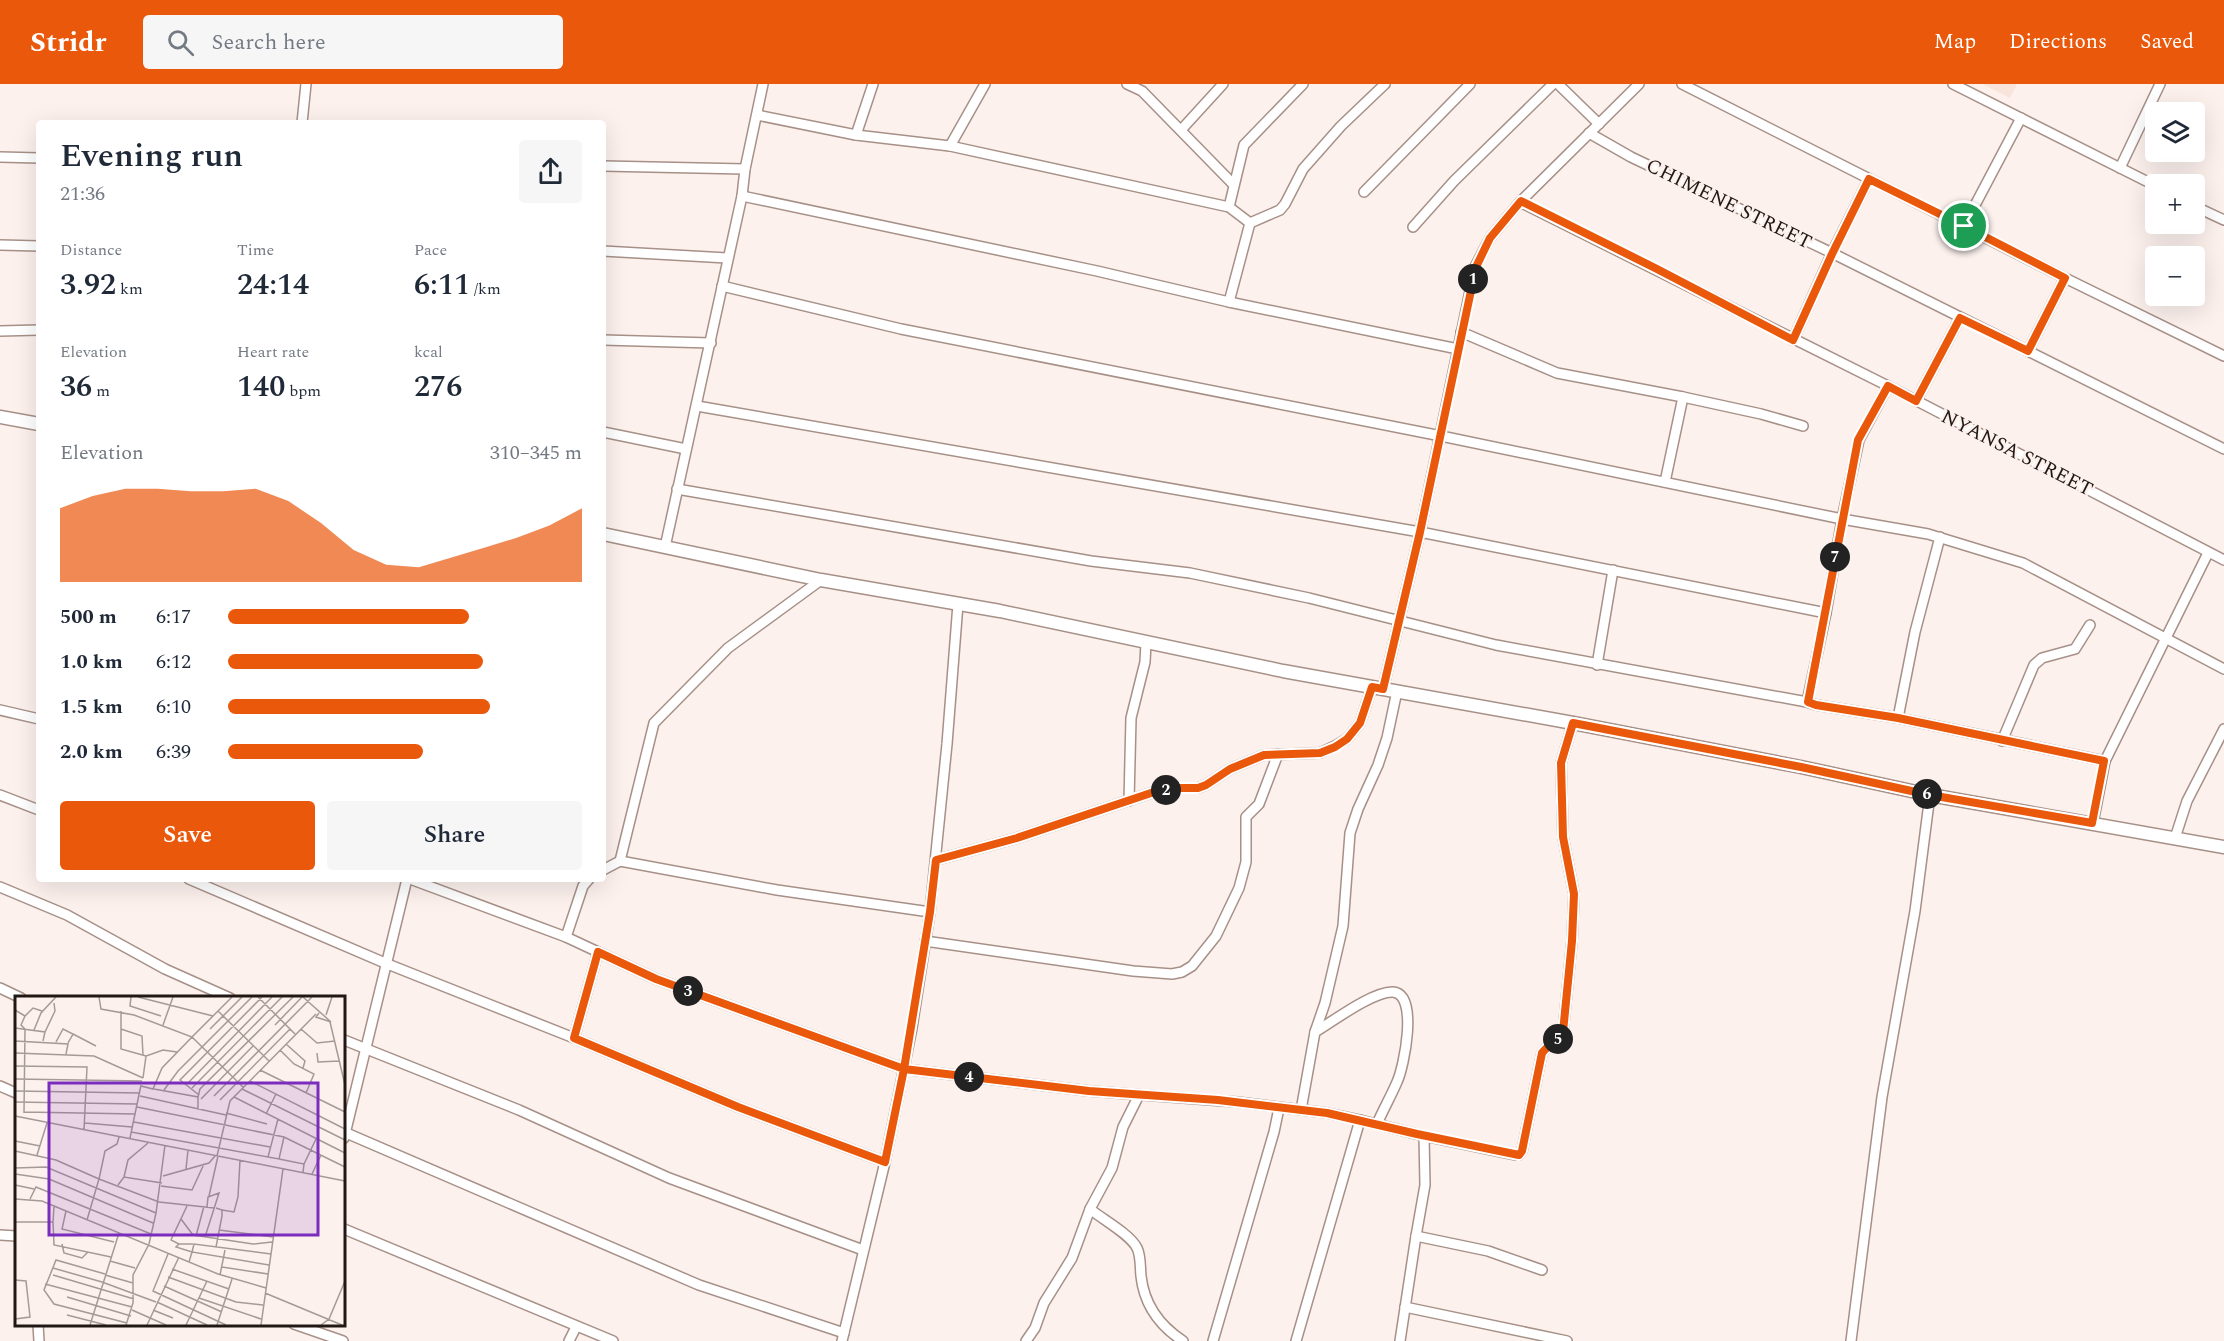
<!DOCTYPE html>
<html lang="en">
<head>
<meta charset="utf-8">
<style>
  :root { --surface:#fff; --page:#f6f6f7; --text:#1f2937; --muted:#747a83; --accent:#ea580c }
  body { margin:0; font-family:Spectral,serif; background:var(--page); color:var(--text); height:100vh; display:flex; flex-direction:column; font-size:22px; white-space:nowrap }
  * { box-sizing:border-box; margin:0 }
  p { font-size:20px; color:var(--muted) }
  .icon { flex:none; width:33px; height:33px; fill:none; stroke:currentColor; stroke-width:2; stroke-linecap:round; stroke-linejoin:round }
  .map { position:relative; flex:1; overflow:hidden }
  .details { position:absolute; left:36px; top:36px; width:570px; height:762px; display:flex; flex-direction:column; background:var(--surface); border-radius:6px; box-shadow:0 6px 24px #0002 }
  .details>* { flex:none }
  .buttons { position:absolute; left:2145px; top:18px; display:grid; gap:12px }
  .buttons a { display:grid; place-items:center; width:60px; height:60px; border-radius:6px; background:var(--surface); box-shadow:0 6px 24px #0002; font-size:30px }
  .pin { position:absolute; display:grid; place-items:center; width:51px; height:51px; color:#fff; margin:-26px; border:3px solid #fff; border-radius:50%; box-shadow:0 2px 6px #0007 }
  .km { position:absolute; width:30px; height:30px; margin:-15px; border-radius:50%; background:#222; color:#fff; font-size:16px; line-height:30px; text-align:center }
  .round { display:grid; place-items:center; flex:none; width:63px; height:63px; border-radius:6px; background:var(--page) }
  .head { display:flex; align-items:center; justify-content:space-between; height:102px; padding:0 24px }
  h1 { font-size:33px; font-weight:600; line-height:45px }
  .stats { display:grid; grid-template-columns:repeat(3,1fr); gap:9px; height:102px; padding:6px 24px }
  .stats div { display:grid; align-content:center }
  .stats b { font-size:30px; font-weight:600 }
  .stats small { font-size:16px; font-weight:400 }
  .stats p { font-size:16px }
  .chart { height:168px; padding:12px 24px }
  .chart p { display:flex; justify-content:space-between }
  .chart svg { width:100%; height:108px; margin-top:6px; fill:var(--accent); opacity:.7 }
  .cta { display:flex; gap:12px; margin-top:auto; padding:12px 24px }
  .cta a { flex:1; height:69px; border-radius:6px; background:var(--accent); color:#fff; font-size:24px; font-weight:600; line-height:69px; text-align:center }
  .cta a+a { background:var(--page); color:var(--text) }
  ul { padding:0 24px; list-style:none; font-size:20px }
  li { display:grid; grid-template-columns:96px 72px 1fr; align-items:center; height:45px }
  li i { height:15px; border-radius:8px; background:var(--accent) }
  header { display:flex; align-items:center; gap:36px; box-sizing:border-box; height:84px; padding:0 30px; background:var(--accent); color:#fff }
  header strong { font-size:28px }
  nav { display:flex; gap:33px; margin-inline-start:auto; font-size:21px }
  .search { width:420px; height:54px; background:var(--page); display:flex; align-items:center; gap:15px; box-sizing:border-box; padding:0 21px; border-radius:6px; color:var(--muted); font-size:22px }
  .map>svg:first-child { display:block }
  .built { fill:#f9e4dc }
  .lines { fill:none; stroke-linecap:round; stroke-linejoin:round }
  .minor-casing { stroke:#a79087; stroke-width:12 }
  .major-casing { stroke:#a79087; stroke-width:15 }
  .minor { stroke:#fff; stroke-width:9 }
  .major { stroke:#fff; stroke-width:12 }
  .route-casing { stroke:#fff; stroke-width:12 }
  .route { stroke:#ea580c; stroke-width:8 }
  .labels { text-anchor:middle; dominant-baseline:central; stroke-width:5; stroke-linejoin:round; paint-order:stroke }
  .street-label { font-size:20px; fill:#211815; stroke:#fcf1ed }
  .inset-road { fill:none; stroke:#a49a97; stroke-width:1.5 }
  .view { fill:#7b2cbf; fill-opacity:0.15; stroke:#7b2cbf; stroke-width:3 }
  .inset-edge { fill:none; stroke:#211815; stroke-width:3 }
</style>
</head>
<body>
<header>
<strong>Stridr</strong>
<div class="search"><svg class="icon" aria-label="search" viewBox="0 0 24 24"><circle cx="10" cy="10" r="6"/><path d="M15 15l6 6"/></svg>Search here</div>
<nav><a>Map</a><a>Directions</a><a>Saved</a></nav>
</header>
<div class="map">
<svg width="2224" height="1257" viewBox="0 0 2224 1257">
  <rect width="100%" height="100%" fill="#fcf1ed"/>
  <polygon class="built" points="1982,0 2017,0 2010,14"/>
  <g class="lines">
    <g class="minor-casing">
      <g id="minor">
        <polyline points="1127,0 1142,7 1234,101"/>
        <polyline points="1558,0 1599,40"/>
        <polyline points="1682,0 2065,194 2224,272"/>
        <polyline points="1953,0 2156,102"/>
        <polyline points="757,31 856,51 873,0"/>
        <polyline points="302,39 306,0"/>
        <polyline points="1181,46 1223,0"/>
        <polyline points="1589,49 1631,73 1832,169 2224,365"/>
        <polyline points="856,51 950,62 1229,123 1250,139 1229,218"/>
        <polyline points="950,62 985,0"/>
        <polyline points="0,73 39,74"/>
        <polyline points="603,82 745,85"/>
        <polyline points="2120,84 2160,0"/>
        <polyline points="1364,108 1470,0"/>
        <polyline points="742,112 1097,187 1229,218 1458,265"/>
        <polyline points="1520,118 1888,302 2224,476"/>
        <polyline points="2194,122 2224,136"/>
        <polyline points="1229,123 1244,61 1303,0"/>
        <polyline points="1250,139 1280,126 1285,120 1303,85 1341,42 1385,0"/>
        <polyline points="1964,142 2021,34"/>
        <polyline points="1413,143 1454,97 1553,0"/>
        <polyline points="0,161 39,162"/>
        <polyline points="603,167 727,174"/>
        <polyline points="722,202 901,245 1441,352 1842,435 1928,450 2023,479 2224,585"/>
        <polyline points="0,247 39,246"/>
        <polyline points="1461,248 1557,289 1683,313 1761,330 1803,342"/>
        <polyline points="603,256 711,259"/>
        <polyline points="1793,256 1832,169 1869,95"/>
        <polyline points="2028,267 2065,194"/>
        <polyline points="1916,317 1960,234"/>
        <polyline points="697,322 1420,448 1826,529"/>
        <polyline points="603,348 686,365"/>
        <polyline points="1665,398 1683,313"/>
        <polyline points="677,405 1091,477 1190,489 1309,514 1496,561 1807,618 1826,529 1842,435 1859,356 1888,302"/>
        <polyline points="665,463 742,112 745,85 763,0"/>
        <polyline points="1597,581 1613,486"/>
        <polyline points="1383,605 1420,448 1475,183 1490,154 1520,118 1639,0"/>
        <polyline points="1807,618 1816,621 1898,634 1915,548 1940,453"/>
        <polyline points="0,626 39,635"/>
        <polyline points="1898,634 2105,677 2093,739"/>
        <polyline points="2002,657 2034,581 2042,574 2075,565 2090,541"/>
        <polyline points="2105,677 2208,469"/>
        <polyline points="0,711 39,726"/>
        <polyline points="1129,717 1131,634 1145,578 1146,559"/>
        <polyline points="2175,754 2187,717 2224,645"/>
        <polyline points="936,776 1017,754 1151,709 1172,704 1198,704 1206,701 1230,685 1264,671 1320,669 1335,662 1347,655 1360,639 1372,603"/>
        <polyline points="620,777 654,639 728,564 821,496"/>
        <polyline points="603,786 620,777 777,806 930,828"/>
        <polyline points="189,795 385,879 574,954 738,1023 885,1078"/>
        <polyline points="410,795 566,853 656,895 904,985 1089,1007 1237,1018 1327,1029 1360,1036"/>
        <polyline points="0,803 67,831 165,885 230,914"/>
        <polyline points="566,853 583,802 589,795"/>
        <polyline points="925,857 1133,887 1172,890 1182,888 1192,882 1216,852 1239,804 1246,778 1246,733 1259,720 1278,670"/>
        <polyline points="0,904 21,914"/>
        <polyline points="1315,948 1325,919 1343,842 1350,749 1358,725 1378,681 1387,654 1397,607"/>
        <polyline points="574,954 598,868"/>
        <polyline points="344,956 519,1026 669,1094 863,1166"/>
        <polyline points="0,1002 16,1009"/>
        <path d="M1301 1026 1315 948C1332 938 1373 907 1393 908 1419 910 1404 983 1397 998 1391 1012 1383 1026 1377 1040"/>
        <polyline points="344,1048 699,1201 844,1249"/>
        <path d="M1424 1052 1515 1071H1519L1522 1067 1542 969C1548 961 1558 957 1563 948L1572 857 1574 810 1563 753 1561 679 1573 639"/>
        <polyline points="344,1054 407,795"/>
        <path d="M1090 1125C1102 1135 1130 1150 1137 1164 1141 1172 1140 1183 1141 1192 1144 1220 1160 1242 1183 1257"/>
        <polyline points="344,1145 613,1257"/>
        <polyline points="0,1151 16,1152"/>
        <polyline points="1416,1152 1488,1167 1542,1186"/>
        <polyline points="1405,1223 1567,1257"/>
        <polyline points="38,1240 39,1257"/>
        <polyline points="294,1240 343,1257"/>
        <polyline points="569,1257 576,1243"/>
        <polyline points="842,1257 885,1078 912,944 930,828 947,660 958,520"/>
        <polyline points="1026,1257 1035,1244 1044,1219 1072,1174 1090,1125 1112,1084 1123,1043 1139,1011"/>
        <polyline points="1213,1257 1274,1048 1279,1024"/>
        <polyline points="1296,1257 1360,1036 1424,1052 1425,1101 1416,1152 1400,1257"/>
        <polyline points="1851,1257 1882,1013 1915,827 1930,711"/>
      </g>
    </g>
    <g class="major-casing">
      <g id="major">
        <polyline points="0,333 39,340"/>
        <polyline points="603,450 821,496 1000,527 1283,587 1573,639 1801,683 1930,711 2224,763"/>
      </g>
    </g>
    <use href="#minor" class="minor"/>
    <use href="#major" class="major"/>
  </g>
  <g class="lines">
    <g class="route-casing">
      <path id="route" d="M1964 142 1869 95 1832 170 1793 256 1657 185 1521 117 1490 154 1476 183 1420 448 1383 605 1372 603 1360 639 1347 655 1335 663 1320 669 1264 671 1230 685 1206 701 1198 704H1172L1151 709 1017 754 936 776 930 828 904 985 656 895 598 868 574 954 738 1023 885 1078 904 985 1089 1007 1218 1016 1327 1029 1417 1050 1519 1071 1522 1067 1542 969C1548 961 1558 957 1563 948L1572 857 1574 810 1563 753 1561 679 1573 639 1801 683 1930 711 2092 739 2104 677 1898 634 1816 621 1808 618 1858 356 1888 302 1916 317 1960 234 2028 267 2065 194 1964 142"/>
    </g>
    <use href="#route" class="route"/>
  </g>
  <g class="labels">
    <g class="street-label">
      <text transform="translate(1729 120) rotate(26)">CHIMENE STREET</text>
      <text transform="translate(2017 369) rotate(27)">NYANSA STREET</text>
    </g>
  </g>
  <g transform="translate(15 912)">
    <rect width="330" height="330" fill="#fcf1ed"/>
    <path class="inset-road" d="M84 1 86 13 119 19 177 41 147 72 138 93 126 90M116 1 115 10 146 20M123 1 198 20M217 1 177 41 228 91M243 1 280 38M288 1 316 26 301 21 304 17M0 14 10 20 18 12 27 15M106 15V53L131 60M203 15 254 65M311 19 317 1M315 26 330 89M148 29 158 1M260 29 287 1M0 32 30 36 28 45M106 33 127 40 128 59M195 33 227 1M286 33 302 47 320 45M19 34 26 17 41 1M30 36 40 15 39 7M58 38 81 50M0 45 53 48 51 58M41 46 48 33 58 38 53 47M271 48 290 65 288 72M265 54 279 68 299 78 291 97M0 57 79 60 128 82M302 57 303 66 324 65M0 70 72 71 69 134M245 74 330 116M128 82 131 60 148 54 162 56M0 83 127 85M235 85 330 133M173 87 257 1M177 92 267 1M139 93 183 101V113M227 93 330 144M149 94 163 75 237 1M0 95 125 97M184 99 165 84 247 1M125 100 211 119M199 100 297 1M183 101 185 93 278 1M219 101 330 157M186 103 238 50M205 104 275 33M0 106 122 108M122 111 269 141 330 171M9 116 120 118M9 117 10 33 6 29 10 20M211 117 252 128M251 118 261 98M0 120 330 185M119 126 255 151M70 127 117 131M116 136 253 161 263 123M104 141 102 148 90 155 84 183 144 206 199 212M115 142 126 89M0 145 25 150M0 155 41 164 84 183 72 224M22 159 32 127M202 160 215 105 301 18M253 161 264 163 269 141M264 163 289 168 288 176M289 168 301 143M0 172 31 171 141 217M171 173 173 154M0 178 34 183 138 227M297 178 306 159M148 180 194 167 200 160M109 181 113 164 133 147M0 189 19 193M103 189 109 181 147 187M146 190 177 194 189 168M194 200 203 160M0 203 27 205 203 278 251 292M15 203 21 191 136 238M207 214 219 216 223 201 225 164M51 215 47 233 99 246M166 223 178 239 238 248 257 246M0 226H38L39 210M38 226 39 249 96 261M204 234 258 241M181 240 189 210M190 241 204 197 193 201 192 211M47 248 49 257 67 262 73 256M164 248 156 244 172 210M201 251 207 220V214L201 212M153 258 138 295 211 329M95 265 120 272M174 266 177 256 161 251 164 248H178M254 269 177 256 179 248 256 258M207 271 253 278M38 272 87 286M157 273 214 293M90 278 41 264 29 294 39 308 112 327M38 279 119 303M90 279 118 287M205 279 210 254M153 281 221 306 248 309M0 284 11 285 15 321 0 323M87 286 141 306M30 288 117 311M149 290 207 316M250 297 327 329M52 301 116 320M184 302 246 323M142 306 192 329M117 314 151 329M138 314 158 322M52 319 91 329M75 329 104 237M111 329 118 307V279L134 248 141 217 150 149M132 329 164 261M171 329 192 285M202 329 217 283M246 329 268 173M306 329 314 323 330 285"/>
    <path class="view" d="M34 87H303V239H34Z"/>
    <rect width="330" height="330" class="inset-edge"/>
  </g>
</svg>
<div class="buttons">
<a><svg class="icon" aria-label="layers" viewBox="0 0 24 24"><path d="M12 4l9 5-9 5-9-5zM3 14l9 5 9-5"/></svg></a>
<a>+</a>
<a>−</a>
</div>
<div class="pin" style="left:1964px;top:142px;background:#1e9e55"><svg class="icon" aria-label="arrive" viewBox="0 0 24 24"><path d="M6 21V4h12l-3 4 3 4H6"/></svg></div>
<b class="km" style="left:1473px;top:195px">1</b>
<b class="km" style="left:1166px;top:706px">2</b>
<b class="km" style="left:688px;top:907px">3</b>
<b class="km" style="left:969px;top:993px">4</b>
<b class="km" style="left:1558px;top:955px">5</b>
<b class="km" style="left:1927px;top:710px">6</b>
<b class="km" style="left:1835px;top:473px">7</b>
<section class="details">
<div class="head"><div><h1>Evening run</h1><p>21:36</p></div><a class="round"><svg class="icon" aria-label="share" viewBox="0 0 24 24"><path d="M12 15V3M7 8l5-5 5 5M5 13v7h14v-7"/></svg></a></div>
<div class="stats">
<div><p>Distance</p><b>3.92<small> km</small></b></div>
<div><p>Time</p><b>24:14</b></div>
<div><p>Pace</p><b>6:11<small> /km</small></b></div>
</div>
<div class="stats">
<div><p>Elevation</p><b>36<small> m</small></b></div>
<div><p>Heart rate</p><b>140<small> bpm</small></b></div>
<div><p>kcal</p><b>276</b></div>
</div>
<div class="chart"><p><span>Elevation</span>310–345 m</p>
<svg viewBox="0 0 160 44" preserveAspectRatio="none"><path d="M0 44V14L10 9L20 6L30 6L40 7L50 7L60 6L70 11L80 20L90 31L100 37L110 38L120 34L130 30L140 26L150 21L160 14V44z"/></svg>
</div>
<ul>
<li><b>500 m</b>6:17<i style="width:68%"></i></li>
<li><b>1.0 km</b>6:12<i style="width:72%"></i></li>
<li><b>1.5 km</b>6:10<i style="width:74%"></i></li>
<li><b>2.0 km</b>6:39<i style="width:55%"></i></li>
</ul>
<div class="cta"><a>Save</a><a>Share</a></div>
</section>
</div>
</body>
</html>
